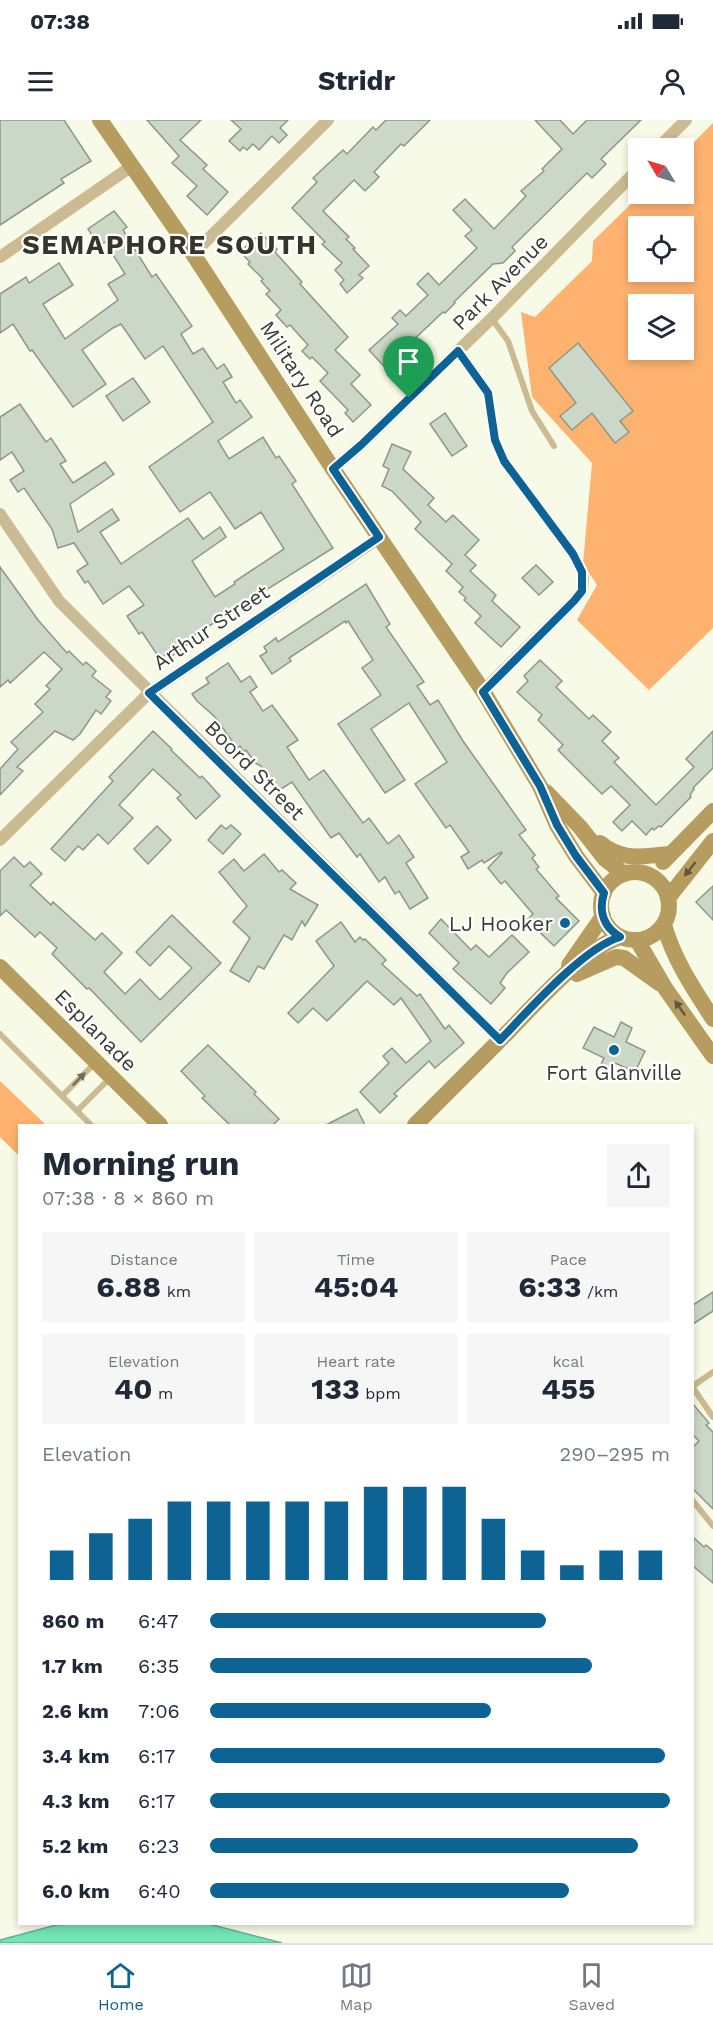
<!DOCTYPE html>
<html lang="en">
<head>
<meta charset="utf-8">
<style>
  :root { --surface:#fff; --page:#f6f6f7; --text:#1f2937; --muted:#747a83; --line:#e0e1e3; --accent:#0d6394 }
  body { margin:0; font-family:"Work Sans",sans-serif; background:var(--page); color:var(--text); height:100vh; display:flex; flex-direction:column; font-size:22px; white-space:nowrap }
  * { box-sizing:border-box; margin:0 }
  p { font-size:20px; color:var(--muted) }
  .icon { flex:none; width:33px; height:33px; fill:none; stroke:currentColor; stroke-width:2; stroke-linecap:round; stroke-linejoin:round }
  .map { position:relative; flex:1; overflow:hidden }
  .sheet { position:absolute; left:18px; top:1004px; width:676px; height:801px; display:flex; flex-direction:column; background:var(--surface); border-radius:0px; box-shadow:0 3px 9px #0003 }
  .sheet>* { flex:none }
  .needle { width:39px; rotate:308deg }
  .fabs { position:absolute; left:628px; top:18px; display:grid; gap:12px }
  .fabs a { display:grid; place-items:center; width:66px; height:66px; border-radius:0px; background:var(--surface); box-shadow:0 3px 9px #0003; font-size:30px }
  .pin { position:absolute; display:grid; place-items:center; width:51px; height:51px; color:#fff; margin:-62px -26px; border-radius:50% 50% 50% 0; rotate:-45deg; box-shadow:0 0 6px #0007 }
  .pin .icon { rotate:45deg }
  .round { display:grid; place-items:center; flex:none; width:63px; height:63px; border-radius:0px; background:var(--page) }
  .overview { display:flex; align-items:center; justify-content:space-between; height:102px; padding:0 24px }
  h1 { font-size:33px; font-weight:700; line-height:45px }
  .stats { display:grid; grid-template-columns:repeat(3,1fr); gap:9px; height:102px; padding:6px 24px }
  .stats div { display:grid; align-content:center; border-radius:0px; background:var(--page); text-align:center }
  .stats b { font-size:30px; font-weight:700 }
  .stats small { font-size:16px; font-weight:400 }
  .stats p { font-size:16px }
  .chart { height:168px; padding:12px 24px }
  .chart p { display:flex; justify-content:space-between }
  .chart svg { width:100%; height:108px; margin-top:6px; stroke:var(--accent); stroke-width:6 }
  ul { padding:0 24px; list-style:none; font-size:20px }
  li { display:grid; grid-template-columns:96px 72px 1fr; align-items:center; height:45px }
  li i { height:15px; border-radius:8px; background:var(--accent) }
  .status { display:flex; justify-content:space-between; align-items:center; height:42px; padding:0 30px; background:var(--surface); direction:ltr }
  .status svg { height:16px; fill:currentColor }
  header { display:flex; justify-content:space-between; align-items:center; height:78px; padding:0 24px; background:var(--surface); font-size:27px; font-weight:700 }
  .dock { display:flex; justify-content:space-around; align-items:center; height:84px; border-top:2px solid var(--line); background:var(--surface); font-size:16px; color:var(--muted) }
  .dock a { display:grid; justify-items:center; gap:3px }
  .dock .selected { color:var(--accent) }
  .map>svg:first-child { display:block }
  .green { fill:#feb26f; fill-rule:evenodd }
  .water { fill:#71e5b6; stroke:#60b28f; stroke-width:1.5 }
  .building { fill:#cbd7c7; stroke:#8c9889; stroke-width:1.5 }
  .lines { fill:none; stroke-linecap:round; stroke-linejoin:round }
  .lane { stroke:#ccba93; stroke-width:6 }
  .street { stroke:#ccba93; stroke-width:12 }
  .secondary { stroke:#b69c5e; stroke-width:16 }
  .oneway { fill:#5f5840 }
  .oneway2 { fill:#746e59 }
  .route-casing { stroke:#fff; stroke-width:12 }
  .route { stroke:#0d6394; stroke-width:8 }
  .poi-dot { fill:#0d6394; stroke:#fff; stroke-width:2 }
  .labels { text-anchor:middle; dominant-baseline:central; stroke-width:4.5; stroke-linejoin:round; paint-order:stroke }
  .street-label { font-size:21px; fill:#3a3b33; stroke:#fff }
  .poi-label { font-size:21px; fill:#3a3b33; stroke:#fff; text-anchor:end }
  .district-label { font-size:27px; font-weight:bold; letter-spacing:1.5px; fill:#353627; stroke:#fff }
</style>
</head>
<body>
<div class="status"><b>07:38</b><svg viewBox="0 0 49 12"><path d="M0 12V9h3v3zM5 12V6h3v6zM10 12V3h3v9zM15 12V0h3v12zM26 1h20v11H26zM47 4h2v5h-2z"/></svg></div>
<header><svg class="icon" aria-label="menu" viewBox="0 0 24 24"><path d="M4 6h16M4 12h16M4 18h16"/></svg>Stridr<svg class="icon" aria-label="person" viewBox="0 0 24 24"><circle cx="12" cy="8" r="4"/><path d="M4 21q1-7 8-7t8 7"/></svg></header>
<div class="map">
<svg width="713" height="1823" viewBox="0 0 713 1823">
  <rect width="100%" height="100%" fill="#f7fae6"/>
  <g class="green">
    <path d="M713 3V508L649 570 577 500 597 465 583 444 592 343 532 277 521 192 535 197 592 141 593 121 641 74H684V32ZM639 106H684V152H639ZM639 184H684V230H639Z"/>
    <polygon points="0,961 46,1005 20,1005 19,1036 0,1017"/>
  </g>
  <polygon class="water" points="84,1803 205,1803 282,1823 0,1823 0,1820 56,1805"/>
  <g class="building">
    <polygon points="0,0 64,0 91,41 61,59 64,63 0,105"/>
    <polygon points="147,0 201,0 180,20 207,45 203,49 228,72 207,95 187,76 197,66 172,43 179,36"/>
    <polygon points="231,0 288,0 280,8 287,15 279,23 272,16 259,30 253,24 247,30 243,27 240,31 229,21 241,9"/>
    <polygon points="386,0 430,0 404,26 401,24 374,52 379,57 365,71 354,60 323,91 349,117 346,119 355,128 353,129 369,146 359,155 363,158 347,173 340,164 344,160 335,150 342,143 322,124 325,122 292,88 317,62 313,58 343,30 347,34 373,7 376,10"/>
    <polygon points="535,0 560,0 573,14 587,0 641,0 601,39 606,44 592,58 587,53 512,127 515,131 503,143 493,144 454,182 455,183 445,193 443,192 406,227 412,234 391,254 369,230 398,204 392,198 400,190 406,196 428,175 417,164 428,153 439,165 477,128 465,116 472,110 453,90 465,79 494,109 526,76 521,71 544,51 542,49 562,29"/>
    <polygon points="114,91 127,107 123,110 152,157 156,154 192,206 181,214 193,234 203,228 217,249 224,244 232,257 223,262 236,283 240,280 252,297 218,321 229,339 263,317 276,338 279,336 296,361 292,364 333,428 193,516 195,519 171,537 168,533 160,539 142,512 139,514 127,496 144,485 129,466 103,484 88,461 85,463 77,451 88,444 74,423 58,428 52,409 24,368 18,372 10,360 24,351 12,332 0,340 0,297 20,284 46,322 51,318 66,341 60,344 73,363 105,342 114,354 70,384 78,412 112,389 119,400 100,412 121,444 188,398 203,419 220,407 226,417 192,441 215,477 235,464 234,462 284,429 261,392 235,409 210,372 180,392 149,347 213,302 163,226 145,239 121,204 113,208 82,230 106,264 73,287 32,230 30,231 13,204 0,213 0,174 26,157 29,163 59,143 73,165 43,184 65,219 118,180 108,164 125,154 105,122 99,126 88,109"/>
    <polygon points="261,113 277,129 275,132 302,162 300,164 348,217 335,230 360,255 351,264 371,285 353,302 345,293 348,290 320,261 328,253 312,237 310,239 302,231 308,225 290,205 287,207 276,195 281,190 266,174 270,171 261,161 263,159 248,144 250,142 240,132"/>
    <polygon points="578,223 633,291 620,301 629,312 615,323 592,293 572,310 560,296 576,283 549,248"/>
    <polygon points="133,258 150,282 123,301 106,276"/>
    <polygon points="445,293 467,326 452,336 430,304"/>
    <polygon points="392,324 411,332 403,349 434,378 428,385 446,402 453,395 479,420 465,435 476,445 470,451 496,475 492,481 520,507 501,527 475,503 481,496 464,480 466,478 459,472 463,467 446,451 452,444 415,409 421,402 392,371 382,366 389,349 383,346"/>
    <polygon points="536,445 553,462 539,475 522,458"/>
    <polygon points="0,447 38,500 67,533 69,531 83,545 86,542 96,551 92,556 111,571 106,577 111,581 101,594 96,590 80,614 73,620 55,611 17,647 23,651 0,675 0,649 18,629 11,622 43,592 35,584 50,569 46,566 62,549 44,532 10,563 8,560 0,567"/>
    <polygon points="366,464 390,504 386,507 424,562 417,566 430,585 438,580 463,621 526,710 519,715 535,735 532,738 539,747 536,749 559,776 556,778 579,801 554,826 527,800 533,794 505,761 501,764 488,748 502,733 501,732 484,743 482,740 468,749 461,737 469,732 450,705 446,708 415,664 447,642 409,583 371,609 405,660 385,673 338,604 381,575 362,548 373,540 348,501 346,503 345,501 289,538 291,541 272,554 260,536 267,532 264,527 276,518 278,522"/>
    <polygon points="540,540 562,561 556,567 589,599 593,595 611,612 602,621 619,638 614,642 656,685 694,647 686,639 713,611 713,648 693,668 694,669 690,675 691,677 661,707 659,706 654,710 652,708 646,715 632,701 622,711 613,702 630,685 611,666 602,674 558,630 563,625 538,600 542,595 517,572 528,561 524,556"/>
    <polygon points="228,543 241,562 250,556 257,567 250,572 263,591 272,585 298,620 287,627 309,660 324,650 363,703 369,698 388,724 399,715 414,737 406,743 428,778 410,789 399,771 395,774 385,757 379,762 360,734 357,737 339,713 331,718 292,662 278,671 261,646 255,643 246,630 244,632 240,626 237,628 215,597 197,581 192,574 209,563 206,558"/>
    <polygon points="153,611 172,629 171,630 200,658 202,656 220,676 196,699 177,678 181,675 153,649 119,685 133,698 108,724 98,714 83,730 78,726 65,741 51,729 113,661 109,657"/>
    <polygon points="221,705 226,709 231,705 241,714 223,734 208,720"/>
    <polygon points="157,706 171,720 148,744 134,729"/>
    <polygon points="264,734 279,752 282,750 296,763 290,769 318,785 305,806 302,801 292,820 284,815 264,849 258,846 249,862 230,851 250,818 233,802 247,786 219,752 234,739 244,751"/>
    <polygon points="14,737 24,747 30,742 42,754 30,765 51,785 53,782 95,820 102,813 122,833 104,852 125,874 140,859 160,880 192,848 169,826 150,846 136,832 172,795 221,843 141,922 89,868 87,869 52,834 57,828 40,812 35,817 6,790 0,796 0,751"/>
    <polygon points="713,766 713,800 696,782"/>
    <polygon points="441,799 471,830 476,825 489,837 512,815 529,832 507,853 500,863 505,868 491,884 453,849 459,843 429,813"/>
    <polygon points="341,802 355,822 360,817 363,820 365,819 386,840 382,844 417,876 420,874 445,909 449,905 464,923 435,948 429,941 394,974 397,976 380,993 360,972 389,943 383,936 392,928 406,943 431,921 401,878 394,885 367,861 327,901 313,888 298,903 288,893 334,846 316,821"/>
    <polygon points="621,902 632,908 626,922 645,931 635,952 615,943 607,959 597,953 604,938 583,928 594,907 614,917"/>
    <polygon points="208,925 256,972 254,974 279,999 273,1005 230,1005 202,978 205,976 181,951"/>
    <polygon points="357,989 365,1005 326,1005"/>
    <polygon points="713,1172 713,1191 693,1204 693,1185"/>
    <polygon points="693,1284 709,1303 706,1305 713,1312 713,1389 693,1369 693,1327 699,1321 694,1316 693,1317"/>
    <polygon points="693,1417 704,1427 706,1425 713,1431 713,1463 693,1446"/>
  </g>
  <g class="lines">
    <g class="lane">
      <polyline points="492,199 508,221 532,291 554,326"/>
      <polyline points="458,231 488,273 495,320 504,341 573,433 582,452 583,458"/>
      <polyline points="0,914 91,1005"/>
      <polyline points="62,976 96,942"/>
      <polyline points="77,991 111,957"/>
      <polyline points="693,1266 713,1252"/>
      <polyline points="693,1268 713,1297"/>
      <polyline points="693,1381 713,1406"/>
    </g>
    <g class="street">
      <polyline points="658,28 686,0"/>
      <polyline points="193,134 328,0"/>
      <polyline points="0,137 132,46"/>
      <polyline points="333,349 361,325 492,198 639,48"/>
      <polyline points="0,394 59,481 500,920"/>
      <polyline points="483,571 574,481 582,471 583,458"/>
      <polyline points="0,720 149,573 379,418"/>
    </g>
    <g class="secondary">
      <polyline points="100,0 193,134 333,349 483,571 540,666 557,705 576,736 604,773"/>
      <polyline points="546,672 580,707 605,739 624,754"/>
      <path d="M600 723C623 742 642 736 670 734"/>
      <polyline points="663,742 713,691"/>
      <circle cx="635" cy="786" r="34"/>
      <polyline points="668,778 713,721"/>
      <path d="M664 805C674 840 693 868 713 899"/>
      <polyline points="637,820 665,868 713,936"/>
      <polyline points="569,845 603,796"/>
      <polyline points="0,847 160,1005"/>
      <polyline points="577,854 616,837 624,838 659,863"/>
      <path d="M415 1005C446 974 478 942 509 911 536 883 585 828 620 817"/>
    </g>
  </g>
  <defs><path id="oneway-solid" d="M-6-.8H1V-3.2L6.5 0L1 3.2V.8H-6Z" transform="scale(1.5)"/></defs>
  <g class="oneway">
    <use href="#oneway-solid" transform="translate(690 749) rotate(128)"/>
    <use href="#oneway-solid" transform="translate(680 888) rotate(-125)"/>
  </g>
  <use class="oneway2" href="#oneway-solid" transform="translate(79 959) rotate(-46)"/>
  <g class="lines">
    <g class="route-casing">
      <path id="route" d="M458 231 488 273 495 320 504 341 573 434 582 452V471L574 481 483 572 540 666 557 705 576 736 604 773C598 792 604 807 620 817 583 828 528 891 500 920L149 573 379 417 333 349 361 325Z"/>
    </g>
    <use href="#route" class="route"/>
  </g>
  <g class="poi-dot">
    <circle cx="565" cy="803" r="6"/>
    <circle cx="614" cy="930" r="6"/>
  </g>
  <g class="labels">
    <g class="street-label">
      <text transform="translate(500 162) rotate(-45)">Park Avenue</text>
      <text transform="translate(302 259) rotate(57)">Military Road</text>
      <text transform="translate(211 507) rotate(-34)">Arthur Street</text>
      <text transform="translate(255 650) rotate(45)">Boord Street</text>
      <text transform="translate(96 910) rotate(45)">Esplanade</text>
    </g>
    <g class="poi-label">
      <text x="553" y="803">LJ Hooker</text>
      <text x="614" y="952" text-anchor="middle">Fort Glanville</text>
    </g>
    <g class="district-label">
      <text x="170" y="125">SEMAPHORE SOUTH</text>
    </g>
  </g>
</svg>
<div class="fabs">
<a><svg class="needle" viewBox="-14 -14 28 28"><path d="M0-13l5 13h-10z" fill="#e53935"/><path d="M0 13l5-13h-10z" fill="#747a83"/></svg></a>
<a><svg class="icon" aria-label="locate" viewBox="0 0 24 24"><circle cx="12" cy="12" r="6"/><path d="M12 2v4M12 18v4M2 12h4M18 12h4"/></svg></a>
<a><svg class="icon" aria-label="layers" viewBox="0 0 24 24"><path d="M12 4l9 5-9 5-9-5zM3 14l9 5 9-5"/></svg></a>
</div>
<div class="pin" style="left:409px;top:278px;background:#1e9e55"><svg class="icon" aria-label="arrive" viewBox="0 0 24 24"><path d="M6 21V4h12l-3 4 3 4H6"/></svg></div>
<section class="sheet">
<div class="overview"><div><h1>Morning run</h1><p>07:38 · 8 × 860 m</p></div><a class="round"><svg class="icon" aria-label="share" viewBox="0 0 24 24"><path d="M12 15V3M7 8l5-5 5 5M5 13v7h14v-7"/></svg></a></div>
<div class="stats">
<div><p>Distance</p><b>6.88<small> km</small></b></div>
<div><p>Time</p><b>45:04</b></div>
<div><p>Pace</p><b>6:33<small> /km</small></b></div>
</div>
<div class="stats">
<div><p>Elevation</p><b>40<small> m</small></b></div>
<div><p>Heart rate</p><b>133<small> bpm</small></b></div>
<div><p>kcal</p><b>455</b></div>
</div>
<div class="chart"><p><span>Elevation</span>290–295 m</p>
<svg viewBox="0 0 160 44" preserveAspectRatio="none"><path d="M5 44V32M15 44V25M25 44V19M35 44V12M45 44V12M55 44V12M65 44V12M75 44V12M85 44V6M95 44V6M105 44V6M115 44V19M125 44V32M135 44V38M145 44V32M155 44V32"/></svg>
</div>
<ul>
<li><b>860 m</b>6:47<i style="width:73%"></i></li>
<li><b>1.7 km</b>6:35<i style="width:83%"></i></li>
<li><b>2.6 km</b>7:06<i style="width:61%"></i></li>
<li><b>3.4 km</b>6:17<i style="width:99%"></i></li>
<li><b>4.3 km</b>6:17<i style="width:100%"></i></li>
<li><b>5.2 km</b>6:23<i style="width:93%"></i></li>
<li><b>6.0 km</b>6:40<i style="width:78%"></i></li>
</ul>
</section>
</div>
<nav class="dock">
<a class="selected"><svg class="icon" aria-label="home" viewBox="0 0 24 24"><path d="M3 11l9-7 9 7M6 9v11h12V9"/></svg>Home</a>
<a><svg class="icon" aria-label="map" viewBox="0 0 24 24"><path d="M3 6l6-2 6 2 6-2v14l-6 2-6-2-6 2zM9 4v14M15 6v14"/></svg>Map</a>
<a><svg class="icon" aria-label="saved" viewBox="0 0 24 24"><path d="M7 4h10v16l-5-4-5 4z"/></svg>Saved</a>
</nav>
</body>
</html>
